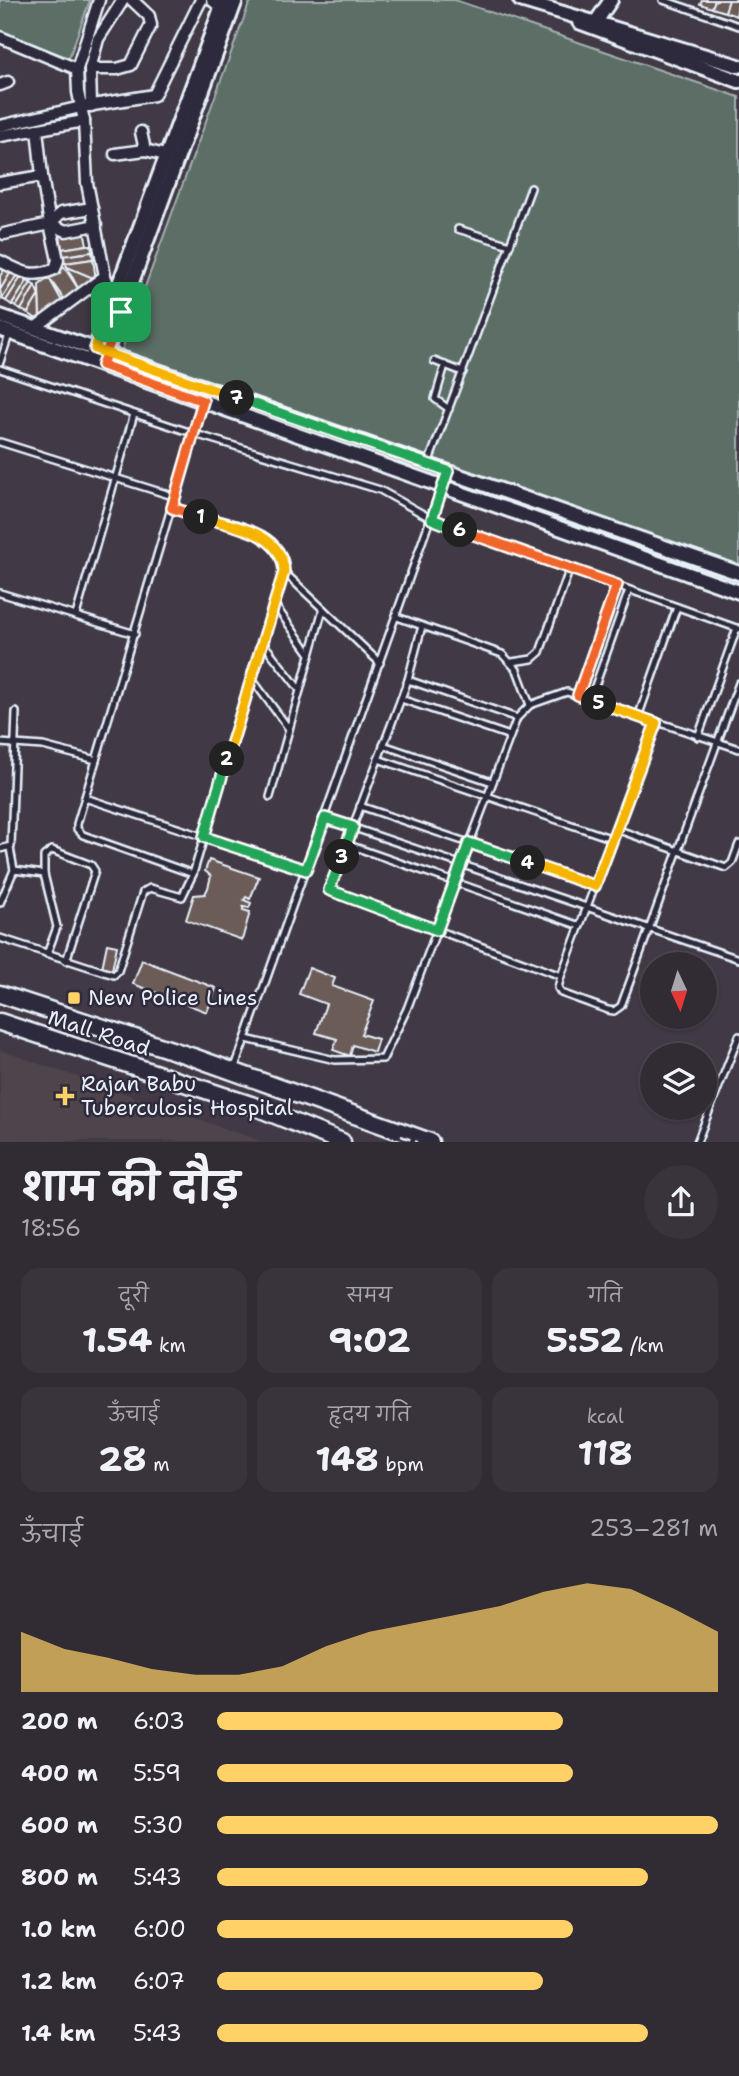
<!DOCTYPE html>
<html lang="hi">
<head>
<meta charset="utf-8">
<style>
  :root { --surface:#312b34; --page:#39333c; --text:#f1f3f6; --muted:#a8a7ac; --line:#4c474f; --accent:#ffd166 }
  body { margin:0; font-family:"Shantell Sans","Playpen Sans Deva",sans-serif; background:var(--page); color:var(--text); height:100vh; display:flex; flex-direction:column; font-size:26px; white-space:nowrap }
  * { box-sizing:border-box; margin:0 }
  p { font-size:23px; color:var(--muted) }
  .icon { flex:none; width:38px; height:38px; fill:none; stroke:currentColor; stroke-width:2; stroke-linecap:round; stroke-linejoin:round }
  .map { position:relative; height:1142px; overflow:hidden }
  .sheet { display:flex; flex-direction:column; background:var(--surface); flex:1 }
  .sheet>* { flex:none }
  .needle { width:46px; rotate:176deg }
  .tools { position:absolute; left:640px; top:952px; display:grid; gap:14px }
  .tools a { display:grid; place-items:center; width:77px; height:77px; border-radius:50%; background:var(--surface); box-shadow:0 2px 5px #0004,0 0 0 2px var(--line); font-size:35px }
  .pin { position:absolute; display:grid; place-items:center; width:60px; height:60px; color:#fff; margin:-30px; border-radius:14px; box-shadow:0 4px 10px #0006 }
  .km { position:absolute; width:35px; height:35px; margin:-18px; border-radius:50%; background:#222; color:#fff; font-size:19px; line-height:35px; text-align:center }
  .round { display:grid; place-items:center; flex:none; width:74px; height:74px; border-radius:37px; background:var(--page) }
  .summary { display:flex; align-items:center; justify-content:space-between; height:119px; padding:0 21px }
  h1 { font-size:38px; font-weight:700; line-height:52px }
  .figures { display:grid; grid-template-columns:repeat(3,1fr); gap:10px; height:119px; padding:7px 21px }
  .figures div { display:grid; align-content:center; border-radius:18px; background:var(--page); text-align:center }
  .figures b { font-size:35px; font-weight:700 }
  .figures small { font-size:19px; font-weight:400 }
  .figures p { font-size:19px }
  .chart { height:196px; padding:14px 21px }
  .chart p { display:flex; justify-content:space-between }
  .chart svg { width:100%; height:126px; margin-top:7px; fill:var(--accent); opacity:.7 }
  ul { padding:0 21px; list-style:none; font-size:23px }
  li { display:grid; grid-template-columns:112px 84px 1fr; align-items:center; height:52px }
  li i { height:18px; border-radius:9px; background:var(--accent) }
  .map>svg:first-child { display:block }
  .built { fill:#4e444b }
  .green { fill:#5c6e66; stroke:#a2b0af; stroke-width:2 }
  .building { fill:#6c5c59; stroke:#e8f1f8; stroke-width:2 }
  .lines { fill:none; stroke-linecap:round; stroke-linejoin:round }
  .service-casing { stroke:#e8f1f8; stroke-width:10 }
  .minor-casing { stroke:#e8f1f8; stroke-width:15 }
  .tertiary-casing { stroke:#e8f1f8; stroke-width:18 }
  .primary-casing { stroke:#e8f1f8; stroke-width:21 }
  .service { stroke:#2f2a3d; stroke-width:5 }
  .minor { stroke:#2f2a3d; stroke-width:10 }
  .tertiary { stroke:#2f2a3d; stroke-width:12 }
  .primary { stroke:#2f2a3d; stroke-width:16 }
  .rail { stroke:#e8f1f8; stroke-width:2.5; stroke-dasharray:10 5; stroke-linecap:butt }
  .split-1-casing { stroke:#fff; stroke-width:14 }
  .split-2-casing { stroke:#fff; stroke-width:14 }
  .split-3-casing { stroke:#fff; stroke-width:14 }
  .split-4-casing { stroke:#fff; stroke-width:14 }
  .split-5-casing { stroke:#fff; stroke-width:14 }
  .split-6-casing { stroke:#fff; stroke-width:14 }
  .split-7-casing { stroke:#fff; stroke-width:14 }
  .split-8-casing { stroke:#fff; stroke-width:14 }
  .split-1 { stroke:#f0652b; stroke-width:9 }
  .split-2 { stroke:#f5b400; stroke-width:9 }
  .split-3 { stroke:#22a559; stroke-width:9 }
  .split-4 { stroke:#22a559; stroke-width:9 }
  .split-5 { stroke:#f5b400; stroke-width:9 }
  .split-6 { stroke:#f0652b; stroke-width:9 }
  .split-7 { stroke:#22a559; stroke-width:9 }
  .split-8 { stroke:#f5b400; stroke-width:9 }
  .poi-dot { fill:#ffd166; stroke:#2f2a3d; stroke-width:2.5 }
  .labels { text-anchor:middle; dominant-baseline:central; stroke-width:5; stroke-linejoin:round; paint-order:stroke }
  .poi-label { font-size:21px; fill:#e8f1f8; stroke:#2f2a3d; text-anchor:start }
  .street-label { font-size:21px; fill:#e8f1f8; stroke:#2f2a3d }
</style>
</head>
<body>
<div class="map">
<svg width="739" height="1142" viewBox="0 0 739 1142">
  <rect width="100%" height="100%" fill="#413945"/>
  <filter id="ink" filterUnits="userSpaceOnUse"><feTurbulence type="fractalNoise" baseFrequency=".0143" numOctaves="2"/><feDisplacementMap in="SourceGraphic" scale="14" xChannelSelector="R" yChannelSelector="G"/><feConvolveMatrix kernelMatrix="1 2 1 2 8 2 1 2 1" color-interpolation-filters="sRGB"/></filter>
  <g filter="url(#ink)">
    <polygon class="built" points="0,1050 261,1141 0,1141"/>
    <g class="green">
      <polygon points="0,0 90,0 69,58 0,31"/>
      <polygon points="254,0 455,0 739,97 739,573 121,352 249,4"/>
    </g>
    <g class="building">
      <polygon points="702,0 715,0 712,8 700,4"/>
      <polygon points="715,0 729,0 725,12 712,8"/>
      <polygon points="739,0 736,16 725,12 729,0"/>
      <polygon points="84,230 87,245 62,249 60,234"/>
      <polygon points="87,245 91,245 92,252 63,256 62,249"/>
      <polygon points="92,252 93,259 64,263 63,256"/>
      <polygon points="93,259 96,280 67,267 66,263"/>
      <polygon points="64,267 81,293 66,302 49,278"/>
      <polygon points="67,267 98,280 80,292"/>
      <polygon points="5,268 11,272 0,290 0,276"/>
      <polygon points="11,272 17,275 2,299 0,290"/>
      <polygon points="17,275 21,277 6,301 2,299"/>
      <polygon points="21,277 27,281 12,305 6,301"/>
      <polygon points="49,278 63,303 40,319 39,285"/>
      <polygon points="27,281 31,283 16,307 12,305"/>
      <polygon points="31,283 35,286 21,310 16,307"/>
      <polygon points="35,286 39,295 28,313 21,310"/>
      <polygon points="39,295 40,319 38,320 28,313"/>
      <polygon points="209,860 259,877 250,899 246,897 244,900 251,903 249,908 243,907 243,910 250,912 242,940 186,920 194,895 205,894 208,888 211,876 205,871"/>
      <polygon points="107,944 117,946 112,970 102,968"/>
      <polygon points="142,960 216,988 207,1012 133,984"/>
      <polygon points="309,968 335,978 332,986 374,1001 361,1034 378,1039 374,1052 353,1045 350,1056 333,1050 337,1039 316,1033 326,1004 299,994"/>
    </g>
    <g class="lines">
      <g class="service-casing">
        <g id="service">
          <polyline points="663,0 739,26"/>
          <polyline points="458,229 510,245"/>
          <polyline points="434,361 463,372"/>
          <polyline points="0,362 10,332"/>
          <polyline points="445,365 435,399 449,409"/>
          <polyline points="0,369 195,434 380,490 432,519 739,629"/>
          <polyline points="0,442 176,497"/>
          <polyline points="428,464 531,188"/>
          <path d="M172 508C207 519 283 527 284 572L193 874 83 835 77 829V824L203 401"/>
          <polyline points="284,572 380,663"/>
          <polyline points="0,593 135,634"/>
          <polyline points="274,604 310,654"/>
          <polyline points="76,615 134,414"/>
          <polyline points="397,617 502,654 517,670 530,705 567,692 739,749"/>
          <polyline points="422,626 408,680 329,890 561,976 656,723"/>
          <polyline points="263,643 300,690"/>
          <polyline points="512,662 532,659 540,652 570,568"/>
          <polyline points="252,679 289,729"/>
          <polyline points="408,680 517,718"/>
          <polyline points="578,695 617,585"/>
          <polyline points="401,699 510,736"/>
          <polyline points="590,700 629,590"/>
          <polyline points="638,717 677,607"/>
          <polyline points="698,737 737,628"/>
          <polyline points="0,743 43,746 96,760"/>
          <polyline points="383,745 492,782"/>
          <polyline points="378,759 613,839"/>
          <polyline points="270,797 323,609"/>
          <polyline points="85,798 306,870"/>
          <polyline points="360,806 595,886"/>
          <polyline points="325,818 739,959"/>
          <polyline points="616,829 726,868 732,863 739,844"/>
          <polyline points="346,844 580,926"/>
          <polyline points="10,848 14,870"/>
          <polyline points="0,849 11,846 16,712"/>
          <polyline points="0,903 14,870 44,874"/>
          <polyline points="0,938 114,975 118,971 143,892 150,888 182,897 193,874"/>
          <polyline points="47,954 57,927 44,874 44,856 52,850 91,865 95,871 66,961"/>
          <polyline points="561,976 558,988 561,993 608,1010 614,1011 621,1006 739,683"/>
          <polyline points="246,1039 335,1060 383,1059 407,1009 517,718 530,705"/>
          <polyline points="234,1070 442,486"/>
          <polyline points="697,1142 739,1036"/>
        </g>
      </g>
      <g class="minor-casing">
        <g id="minor">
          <polyline points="99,0 77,69 78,92 84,121 87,183 105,276 115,303"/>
          <polyline points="212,0 220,7"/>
          <polyline points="0,37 77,69"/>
          <polyline points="90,69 98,39 123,0"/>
          <polyline points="0,85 8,82"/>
          <polyline points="91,106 90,69 117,69 131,65 151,25 149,16 132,0"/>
          <polyline points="0,126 81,107 154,95 201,0"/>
          <polyline points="37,129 42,176"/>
          <polyline points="141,132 145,150"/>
          <polyline points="0,136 84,121"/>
          <polyline points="115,154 145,150 165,155"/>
          <polyline points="0,183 42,176 50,224 4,234"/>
          <polyline points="92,208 61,213 50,224 66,231 96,225"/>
          <path d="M0 261C21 272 32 279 55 269L58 260 50 224"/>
          <polyline points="36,327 105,276"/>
        </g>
      </g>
      <g class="tertiary-casing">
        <g id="tertiary">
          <polyline points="520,0 739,66"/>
          <polyline points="579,22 739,81"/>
          <polyline points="593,26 611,0"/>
          <polyline points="0,316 739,573"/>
          <polyline points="0,329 739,592"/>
          <polyline points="93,354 224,0"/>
          <polyline points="104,358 236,0"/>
        </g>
      </g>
      <g class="primary-casing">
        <g id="primary">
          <polyline points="0,994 193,1057 430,1142"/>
          <polyline points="0,1022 251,1105 342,1142"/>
        </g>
      </g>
      <use href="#service" class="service"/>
      <use href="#minor" class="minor"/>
      <use href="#tertiary" class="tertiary"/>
      <use href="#primary" class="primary"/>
      <polyline class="rail" points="401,1136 417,1142"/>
    </g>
  </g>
  <g class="lines" filter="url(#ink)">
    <g class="split-1-casing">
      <polyline id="split-1" points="121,312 102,365 203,401 172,508 201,517"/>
    </g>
    <g class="split-2-casing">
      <path id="split-2" d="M201 517C232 526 283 531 284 572L227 759"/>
    </g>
    <g class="split-3-casing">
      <polyline id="split-3" points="227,759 204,837 306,870 325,818 353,827 342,857"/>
    </g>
    <g class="split-4-casing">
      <polyline id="split-4" points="342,857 329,890 437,930 469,843 528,863"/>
    </g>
    <g class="split-5-casing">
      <polyline id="split-5" points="528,863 595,886 656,723 599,703"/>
    </g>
    <g class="split-6-casing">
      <polyline id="split-6" points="460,530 617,585 578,695 599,703"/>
    </g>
    <g class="split-7-casing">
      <polyline id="split-7" points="237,398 448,471 432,519 460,530"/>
    </g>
    <g class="split-8-casing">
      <polyline id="split-8" points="121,312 112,299 95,349 237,398"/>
    </g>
    <use href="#split-1" class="split-1"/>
    <use href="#split-2" class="split-2"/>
    <use href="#split-3" class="split-3"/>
    <use href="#split-4" class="split-4"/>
    <use href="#split-5" class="split-5"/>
    <use href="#split-6" class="split-6"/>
    <use href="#split-7" class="split-7"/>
    <use href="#split-8" class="split-8"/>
  </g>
  <g class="poi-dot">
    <rect x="67" y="991" width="14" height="14" rx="3.5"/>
    <path d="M61.5 1085.5h7v7h7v7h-7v7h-7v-7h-7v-7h7z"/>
  </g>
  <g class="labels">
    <g class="poi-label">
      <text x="88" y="998">New Police Lines</text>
      <text x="81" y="1084">Rajan Babu<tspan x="81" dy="24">Tuberculosis Hospital</tspan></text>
    </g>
    <g class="street-label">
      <text transform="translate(99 1033) rotate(18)">Mall Road</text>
    </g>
  </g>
</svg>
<div class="tools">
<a><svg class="needle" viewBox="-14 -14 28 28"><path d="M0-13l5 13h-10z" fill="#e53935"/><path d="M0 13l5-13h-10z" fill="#a8a7ac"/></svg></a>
<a><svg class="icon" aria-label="layers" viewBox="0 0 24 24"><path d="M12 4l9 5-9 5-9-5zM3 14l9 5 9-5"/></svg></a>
</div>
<div class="pin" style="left:121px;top:312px;background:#1e9e55"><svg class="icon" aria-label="arrive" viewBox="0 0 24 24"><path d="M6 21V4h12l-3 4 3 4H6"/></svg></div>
<b class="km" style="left:201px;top:517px">1</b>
<b class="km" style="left:227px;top:759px">2</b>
<b class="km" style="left:342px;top:857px">3</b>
<b class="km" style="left:528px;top:863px">4</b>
<b class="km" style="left:599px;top:703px">5</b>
<b class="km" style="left:460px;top:530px">6</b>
<b class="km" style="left:237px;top:398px">7</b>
</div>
<section class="sheet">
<div class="summary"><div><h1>शाम की दौड़</h1><p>18:56</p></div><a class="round"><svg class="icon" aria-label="share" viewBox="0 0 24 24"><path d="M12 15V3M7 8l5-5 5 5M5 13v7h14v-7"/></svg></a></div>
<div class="figures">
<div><p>दूरी</p><b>1.54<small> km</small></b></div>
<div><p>समय</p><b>9:02</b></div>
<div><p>गति</p><b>5:52<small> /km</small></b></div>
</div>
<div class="figures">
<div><p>ऊँचाई</p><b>28<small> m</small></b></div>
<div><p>हृदय गति</p><b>148<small> bpm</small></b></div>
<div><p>kcal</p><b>118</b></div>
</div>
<div class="chart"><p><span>ऊँचाई</span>253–281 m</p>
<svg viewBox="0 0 160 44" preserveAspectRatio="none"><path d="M0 44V23L10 29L20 32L30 36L40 38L50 38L60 35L70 28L80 23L90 20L100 17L110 14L120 9L130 6L140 8L150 15L160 23V44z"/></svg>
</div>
<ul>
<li><b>200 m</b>6:03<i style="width:69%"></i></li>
<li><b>400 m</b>5:59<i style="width:71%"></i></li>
<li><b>600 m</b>5:30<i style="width:100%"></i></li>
<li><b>800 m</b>5:43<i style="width:86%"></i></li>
<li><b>1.0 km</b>6:00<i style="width:71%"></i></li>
<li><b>1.2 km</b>6:07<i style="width:65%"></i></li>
<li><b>1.4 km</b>5:43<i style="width:86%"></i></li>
</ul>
</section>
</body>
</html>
